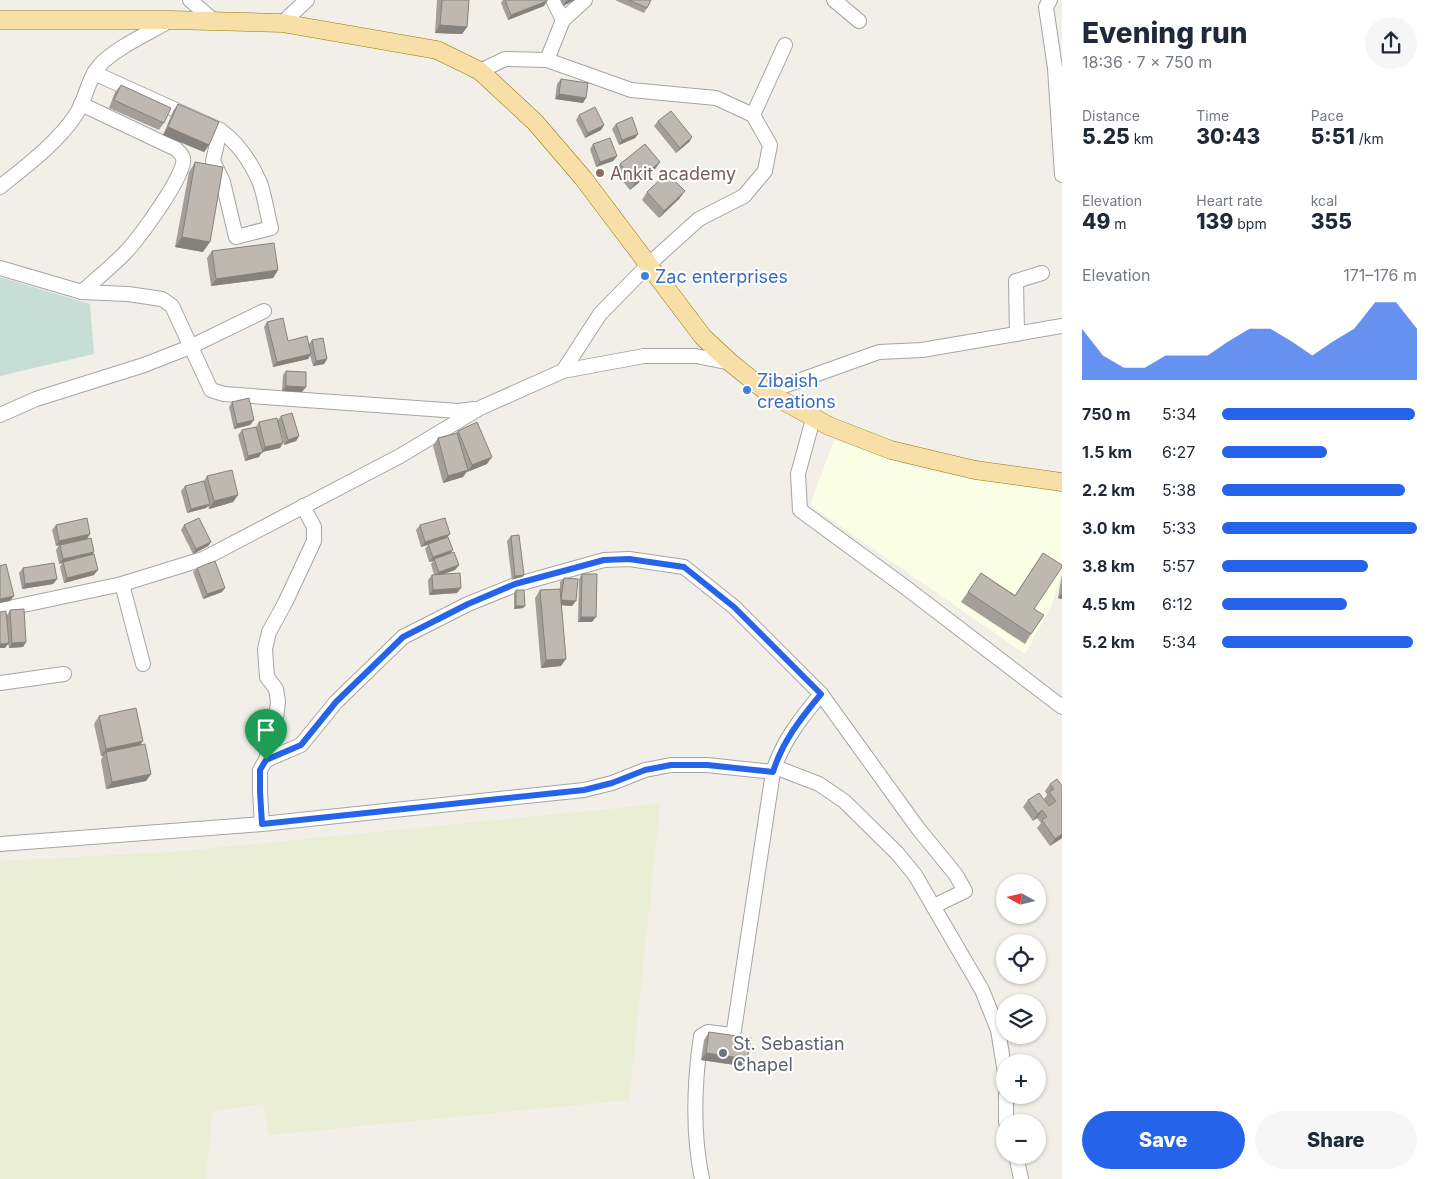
<!DOCTYPE html>
<html lang="en">
<head>
<meta charset="utf-8">
<style>
  :root { --surface:#fff; --page:#f6f6f7; --text:#1f2937; --muted:#747a83; --accent:#2563eb }
  body { margin:0; font-family:Inter,sans-serif; background:var(--page); color:var(--text); height:100vh; display:flex; flex-direction:column; font-size:19px; white-space:nowrap }
  * { box-sizing:border-box; margin:0 }
  p { font-size:16px; color:var(--muted) }
  .icon { flex:none; width:28px; height:28px; fill:none; stroke:currentColor; stroke-width:2; stroke-linecap:round; stroke-linejoin:round }
  .map { position:relative; flex:1; overflow:hidden }
  .details { display:flex; flex-direction:column; background:var(--surface); width:375px }
  .details>* { flex:none }
  .needle { width:32px; rotate:278deg }
  .fabs { position:absolute; left:996px; top:874px; display:grid; gap:10px }
  .fabs a { display:grid; place-items:center; width:50px; height:50px; border-radius:50%; background:var(--surface); box-shadow:0 1px 4px #0004; font-size:25px }
  .pin { position:absolute; display:grid; place-items:center; width:42px; height:42px; color:#fff; margin:-51px -21px; border-radius:50% 50% 50% 0; rotate:-45deg; box-shadow:0 0 5px #0007 }
  .pin .icon { rotate:45deg }
  .round { display:grid; place-items:center; flex:none; width:52px; height:52px; border-radius:26px; background:var(--page) }
  .head { display:flex; align-items:center; justify-content:space-between; height:85px; padding:0 20px }
  h1 { font-size:28px; font-weight:800; line-height:38px }
  .metrics { display:grid; grid-template-columns:repeat(3,1fr); gap:8px; height:85px; padding:5px 20px }
  .metrics div { display:grid; align-content:center }
  .metrics b { font-size:21px; font-weight:800 }
  .metrics small { font-size:14px; font-weight:400 }
  .metrics p { font-size:14px }
  .chart { height:140px; padding:10px 20px }
  .chart p { display:flex; justify-content:space-between }
  .chart svg { width:100%; height:90px; margin-top:5px; fill:var(--accent); opacity:.7 }
  .primary-button { display:flex; gap:10px; margin-top:auto; padding:10px 20px }
  .primary-button a { flex:1; height:58px; border-radius:30px; background:var(--accent); color:#fff; font-size:20px; font-weight:800; line-height:58px; text-align:center }
  .primary-button a+a { background:var(--page); color:var(--text) }
  ul { padding:0 20px; list-style:none; font-size:16px }
  li { display:grid; grid-template-columns:80px 60px 1fr; align-items:center; height:38px }
  li i { height:12px; border-radius:6px; background:var(--accent) }
  main { display:flex; flex:1; min-height:0 }
  .map>svg:first-child { display:block }
  .education { fill:#fafee4 }
  .farmland { fill:#e9eed5 }
  .wetland { fill:#c6ded6 }
  .lines { fill:none; stroke-linecap:round; stroke-linejoin:round }
  .minor-casing { stroke:#a5a5a5; stroke-width:16 }
  .major-casing { stroke:#967908; stroke-width:19 }
  .minor { stroke:#fff; stroke-width:14 }
  .major { stroke:#f7dfa7; stroke-width:18 }
  .wall { fill:#a39e98 }
  .shaded-wall { fill:#85817c }
  .building { fill:#beb8b1; stroke:#85817c }
  .route-casing { stroke:#fff; stroke-width:10 }
  .route { stroke:#2563eb; stroke-width:6 }
  .education-dot { fill:#8d6e63; stroke:#fff; stroke-width:2 }
  .shop-dot { fill:#3f7fe0; stroke:#fff; stroke-width:2 }
  .worship-dot { fill:#6b7280; stroke:#fff; stroke-width:2 }
  .labels { text-anchor:middle; dominant-baseline:central; stroke-width:4; stroke-linejoin:round; paint-order:stroke }
  .education-label { font-size:18px; fill:#785e54; stroke:#fff; text-anchor:start }
  .shop-label { font-size:18px; fill:#366cbe; stroke:#fff; text-anchor:start }
  .worship-label { font-size:18px; fill:#5b616d; stroke:#fff; text-anchor:start }
</style>
</head>
<body>
<main>
<div class="map">
<svg width="1062" height="1179" viewBox="0 0 1062 1179">
  <rect width="100%" height="100%" fill="#f1efe8"/>
  <polygon class="education" points="834,440 923,470 1062,491 1062,572 1052,605 1025,654 810,505"/>
  <polygon class="farmland" points="660,804 629,1100 269,1135 263,1104 212,1111 206,1179 0,1179 0,861 172,852"/>
  <polygon class="wetland" points="0,277 90,304 94,354 0,376"/>
  <g class="lines">
    <g class="minor-casing">
      <g id="minor">
        <polyline points="190,0 214,21"/>
        <polyline points="553,0 563,20"/>
        <polyline points="834,0 859,21"/>
        <polyline points="1050,0 1046,7 1055,68 1062,175"/>
        <polyline points="282,23 307,0"/>
        <polyline points="547,60 563,20 585,0"/>
        <polyline points="480,71 505,59 547,60 631,90 716,98 753,115 770,145 765,171 744,196 699,219 649,264 600,314 563,371"/>
        <path d="M94 73 220 130C238 143 251 162 260 183 265 197 267 214 271 228L236 237 223 182 213 161 220 130"/>
        <path d="M81 104 176 149C179 152 182 154 183 158 187 174 138 239 125 253 111 267 96 279 82 292"/>
        <polyline points="753,115 785,45"/>
        <path d="M0 187C26 166 56 144 75 116 86 101 87 79 100 65 115 48 151 32 171 20"/>
        <polyline points="0,268 82,292 128,294 162,299 172,306 211,390 224,394 458,411 474,409"/>
        <polyline points="1017,334 1016,281 1042,273"/>
        <polyline points="767,392 879,352 922,350 1062,326"/>
        <polyline points="0,415 36,399 144,365 190,347 264,311"/>
        <polyline points="813,419 798,474 800,510 905,587 1062,707"/>
        <polyline points="122,584 143,664"/>
        <polyline points="0,610 122,584 203,559 400,456 480,408 563,371 644,356 696,356 731,363"/>
        <polyline points="0,683 64,674"/>
        <polyline points="266,760 301,745 336,702 403,637 468,604 515,585 604,560 629,559 684,567 734,607 821,694 917,827 956,875 965,891 934,906"/>
        <polyline points="775,767 819,784 844,801 897,853 915,875 982,990 998,1030 1005,1073"/>
        <path d="M773 772C782 742 801 718 821 694"/>
        <polyline points="262,824 260,792 260,770 266,760 275,726 278,702 276,689 267,677 265,649 269,632 285,603 314,541 314,527 303,506"/>
        <path d="M0 844 262 824 584 790 612 783 645 770 671 765H707L773 772 734 1030 731 1035 708 1032 701 1036C694 1084 692 1131 702 1179"/>
        <polyline points="1006,1122 1006,1095"/>
        <polyline points="1016,1155 1021,1179"/>
      </g>
    </g>
    <g class="major-casing">
      <polyline id="major" points="0,20 171,20 282,23 437,50 480,71 535,122 583,178 703,337 731,363 767,392 829,426 891,450 975,470 1062,482"/>
    </g>
    <use href="#minor" class="minor"/>
    <use href="#major" class="major"/>
  </g>
  <g class="wall">
    <polygon points="437,0 469,0 467,27 462,34 435,33"/>
    <polygon points="503,0 547,0 544,6 508,20 501,3"/>
    <polygon points="560,0 575,0 563,6"/>
    <polygon points="615,0 651,0 647,8 644,13"/>
    <polygon points="561,79 583,103 555,99 557,84"/>
    <polygon points="121,85 164,123 159,130 109,108 115,92"/>
    <polygon points="178,104 209,145 204,152 163,135 173,111"/>
    <polygon points="579,115 604,125 601,130 585,138 576,120"/>
    <polygon points="658,121 692,137 689,142 676,153 654,126"/>
    <polygon points="616,124 638,134 635,138 619,145 612,129"/>
    <polygon points="593,144 617,156 613,161 596,167 590,149"/>
    <polygon points="195,162 203,252 175,247 189,172"/>
    <polygon points="660,162 655,169 630,190 615,172 620,164"/>
    <polygon points="647,192 680,198 659,218 642,200"/>
    <polygon points="212,251 278,270 273,278 211,286 207,258"/>
    <polygon points="267,322 288,341 309,344 312,340 327,359 324,364 313,366 310,355 308,359 273,367 264,327"/>
    <polygon points="286,371 302,392 282,391 283,375"/>
    <polygon points="232,402 254,420 250,425 234,429 229,407"/>
    <polygon points="281,416 299,436 296,441 284,445 281,432 280,448 262,452 259,457 245,461 238,435 242,430 256,427 259,422 278,420"/>
    <polygon points="458,431 487,464 467,472 467,471 463,477 443,483 433,446 438,438 456,433"/>
    <polygon points="207,476 238,495 233,502 209,509 208,506 206,508 187,513 181,491 185,486 204,481"/>
    <polygon points="56,525 87,539 94,552 92,555 94,575 64,583 60,567 62,563 59,564 56,550 59,545 56,546 52,530"/>
    <polygon points="184,525 211,542 208,546 193,554 181,530"/>
    <polygon points="420,525 448,537 450,554 459,565 455,570 444,574 457,593 429,595 428,580 432,575 434,575 431,564 433,561 429,562 425,549 428,545 421,547 416,530"/>
    <polygon points="511,536 524,575 520,580 512,581 507,541"/>
    <polygon points="1043,553 1031,634 1025,644 961,602 981,573 1015,595"/>
    <polygon points="23,568 57,579 53,584 22,589 19,573"/>
    <polygon points="197,568 222,592 203,599 193,572"/>
    <polygon points="582,574 592,622 578,622 579,579"/>
    <polygon points="1062,574 1062,599 1058,598"/>
    <polygon points="564,578 572,606 562,605 561,666 541,668 535,598 540,590 560,589 560,582"/>
    <polygon points="516,590 523,608 514,609 514,593"/>
    <polygon points="10,610 26,642 23,647 9,648 8,643 5,648 7,615"/>
    <polygon points="99,716 140,745 151,774 146,781 106,789 101,760 103,756 101,756 94,724"/>
    <polygon points="1050,784 1062,786 1062,838 1050,846 1037,828 1041,823 1037,818 1033,821 1023,807 1028,800 1049,806 1044,799 1047,795 1045,791"/>
    <polygon points="709,1032 747,1059 742,1066 701,1060 704,1040"/>
  </g>
  <g class="shaded-wall">
    <polygon points="568,0 575,0 563,6 566,1"/>
    <polygon points="547,1 544,6 508,20 511,15"/>
    <polygon points="440,25 467,27 462,34 435,33"/>
    <polygon points="559,94 586,98 583,103 555,99"/>
    <polygon points="604,125 601,130 585,138 588,133"/>
    <polygon points="168,127 209,145 204,152 163,135"/>
    <polygon points="638,134 635,138 619,145 622,140"/>
    <polygon points="692,137 689,142 676,153 680,148"/>
    <polygon points="617,156 613,161 596,167 600,162"/>
    <polygon points="660,162 655,169 630,190 635,183"/>
    <polygon points="685,191 680,198 659,218 664,211"/>
    <polygon points="182,237 210,242 203,252 175,247"/>
    <polygon points="278,270 273,278 211,286 216,279"/>
    <polygon points="311,354 308,359 273,367 277,362"/>
    <polygon points="327,359 324,364 313,366 316,361"/>
    <polygon points="286,386 306,387 302,392 282,391"/>
    <polygon points="254,420 250,425 234,429 237,424"/>
    <polygon points="299,436 296,441 284,445 288,440"/>
    <polygon points="283,443 280,448 262,452 259,457 245,461 248,456 262,452 265,447"/>
    <polygon points="492,457 487,464 467,472 472,465"/>
    <polygon points="468,470 463,477 443,483 448,476"/>
    <polygon points="238,495 233,502 209,509 214,501"/>
    <polygon points="210,504 206,508 187,513 191,509"/>
    <polygon points="90,534 87,539 56,546 59,541"/>
    <polygon points="450,534 446,539 421,547 425,542"/>
    <polygon points="211,542 208,546 193,554 196,549"/>
    <polygon points="453,550 449,555 434,559 433,561 429,562 433,557"/>
    <polygon points="94,552 91,557 63,562 62,563 59,564 63,559"/>
    <polygon points="459,565 455,570 435,577 439,572"/>
    <polygon points="98,570 94,575 64,583 67,578"/>
    <polygon points="524,575 520,580 512,581 515,576"/>
    <polygon points="57,579 53,584 22,589 25,584"/>
    <polygon points="225,588 222,592 203,599 207,594"/>
    <polygon points="461,588 457,593 429,595 433,590"/>
    <polygon points="1062,593 1062,599 1058,598"/>
    <polygon points="14,596 10,601 0,603 0,599"/>
    <polygon points="561,600 576,601 572,606 558,605"/>
    <polygon points="516,606 525,606 523,608 514,609"/>
    <polygon points="581,617 596,617 592,622 578,622"/>
    <polygon points="26,642 23,647 9,648 12,643"/>
    <polygon points="9,643 5,648 0,648 0,644"/>
    <polygon points="566,659 561,666 541,668 546,660"/>
    <polygon points="143,741 138,748 106,752 103,756 101,756 106,749"/>
    <polygon points="151,774 146,781 106,789 112,782"/>
    <polygon points="1042,810 1037,818 1033,821 1038,814"/>
    <polygon points="1062,834 1062,838 1050,846 1055,839"/>
    <polygon points="706,1053 747,1059 742,1066 701,1060"/>
  </g>
  <g class="building">
    <polygon points="442,0 469,0 467,27 440,25"/>
    <polygon points="505,0 547,0 547,1 511,15"/>
    <polygon points="629,0 651,0 647,8"/>
    <polygon points="561,79 588,83 586,98 559,94"/>
    <polygon points="121,85 171,108 164,123 114,100"/>
    <polygon points="178,104 219,122 209,145 168,127"/>
    <polygon points="595,107 604,125 588,133 579,115"/>
    <polygon points="671,111 692,137 680,148 658,121"/>
    <polygon points="632,117 638,134 622,140 616,124"/>
    <polygon points="610,138 617,156 600,162 593,144"/>
    <polygon points="645,144 660,162 635,183 620,164"/>
    <polygon points="195,162 223,167 210,242 182,237"/>
    <polygon points="667,173 685,191 664,211 647,192"/>
    <polygon points="274,243 278,270 216,279 212,251"/>
    <polygon points="283,318 288,341 307,336 311,354 277,362 267,322"/>
    <polygon points="323,338 327,359 316,361 312,340"/>
    <polygon points="286,371 306,372 306,387 286,386"/>
    <polygon points="249,398 254,420 237,424 232,402"/>
    <polygon points="292,413 299,436 288,440 281,416"/>
    <polygon points="277,418 283,443 265,447 259,422"/>
    <polygon points="477,422 492,457 472,465 458,431"/>
    <polygon points="256,427 263,452 248,456 242,430"/>
    <polygon points="457,433 468,470 448,476 438,438"/>
    <polygon points="232,470 238,495 214,501 207,476"/>
    <polygon points="204,481 210,504 191,509 185,486"/>
    <polygon points="87,518 90,534 59,541 56,525"/>
    <polygon points="199,518 211,542 196,549 184,525"/>
    <polygon points="445,518 450,534 425,542 420,525"/>
    <polygon points="519,535 524,575 515,576 511,536"/>
    <polygon points="448,537 453,550 433,557 428,544"/>
    <polygon points="91,538 94,552 63,559 60,545"/>
    <polygon points="454,552 459,565 439,572 434,559"/>
    <polygon points="1043,553 1062,565 1062,567 1034,609 1044,615 1031,634 968,592 981,573 1015,596"/>
    <polygon points="94,554 98,570 67,578 63,562"/>
    <polygon points="215,561 225,588 207,594 197,568"/>
    <polygon points="54,563 57,579 25,584 23,568"/>
    <polygon points="6,564 14,596 0,599 0,566"/>
    <polygon points="460,573 461,588 433,590 432,575"/>
    <polygon points="582,574 597,574 596,617 581,617"/>
    <polygon points="564,578 578,579 576,601 561,600"/>
    <polygon points="560,589 566,659 546,660 540,590"/>
    <polygon points="516,590 524,590 525,606 516,606"/>
    <polygon points="24,609 26,642 12,643 10,610"/>
    <polygon points="6,611 9,643 0,644 0,612"/>
    <polygon points="136,708 143,741 106,749 99,716"/>
    <polygon points="145,744 151,774 112,782 106,752"/>
    <polygon points="1057,779 1062,786 1062,834 1055,839 1042,820 1047,817 1042,810 1038,814 1028,800 1039,793 1049,806 1056,801 1049,792 1054,789 1050,784"/>
    <polygon points="709,1032 751,1038 747,1059 706,1053"/>
  </g>
  <g class="lines">
    <g class="route-casing">
      <path id="route" d="M629 559 684 567 734 607 821 694C801 718 782 742 773 772L707 765H671L645 770 612 783 584 790 262 824 260 792V770L266 760 301 745 336 702 403 637 468 604 515 584 604 560Z"/>
    </g>
    <use href="#route" class="route"/>
  </g>
  <circle class="education-dot" cx="600" cy="173" r="5"/>
  <g class="shop-dot">
    <circle cx="645" cy="276" r="5"/>
    <circle cx="747" cy="390" r="5"/>
  </g>
  <circle class="worship-dot" cx="723" cy="1053" r="5"/>
  <g class="labels">
    <g class="education-label">
      <text x="610" y="173">Ankit academy</text>
    </g>
    <g class="shop-label">
      <text x="655" y="276">Zac enterprises</text>
      <text x="757" y="380">Zibaish<tspan x="757" dy="21">creations</tspan></text>
    </g>
    <g class="worship-label">
      <text x="733" y="1043">St. Sebastian<tspan x="733" dy="21">Chapel</tspan></text>
    </g>
  </g>
</svg>
<div class="fabs">
<a><svg class="needle" viewBox="-14 -14 28 28"><path d="M0-13l5 13h-10z" fill="#e53935"/><path d="M0 13l5-13h-10z" fill="#747a83"/></svg></a>
<a><svg class="icon" aria-label="locate" viewBox="0 0 24 24"><circle cx="12" cy="12" r="6"/><path d="M12 2v4M12 18v4M2 12h4M18 12h4"/></svg></a>
<a><svg class="icon" aria-label="layers" viewBox="0 0 24 24"><path d="M12 4l9 5-9 5-9-5zM3 14l9 5 9-5"/></svg></a>
<a>+</a>
<a>−</a>
</div>
<div class="pin" style="left:266px;top:760px;background:#1e9e55"><svg class="icon" aria-label="arrive" viewBox="0 0 24 24"><path d="M6 21V4h12l-3 4 3 4H6"/></svg></div>
</div>
<section class="details">
<div class="head"><div><h1>Evening run</h1><p>18:36 · 7 × 750 m</p></div><a class="round"><svg class="icon" aria-label="share" viewBox="0 0 24 24"><path d="M12 15V3M7 8l5-5 5 5M5 13v7h14v-7"/></svg></a></div>
<div class="metrics">
<div><p>Distance</p><b>5.25<small> km</small></b></div>
<div><p>Time</p><b>30:43</b></div>
<div><p>Pace</p><b>5:51<small> /km</small></b></div>
</div>
<div class="metrics">
<div><p>Elevation</p><b>49<small> m</small></b></div>
<div><p>Heart rate</p><b>139<small> bpm</small></b></div>
<div><p>kcal</p><b>355</b></div>
</div>
<div class="chart"><p><span>Elevation</span>171–176 m</p>
<svg viewBox="0 0 160 44" preserveAspectRatio="none"><path d="M0 44V19L10 32L20 38L30 38L40 32L50 32L60 32L70 25L80 19L90 19L100 25L110 32L120 25L130 19L140 6L150 6L160 19V44z"/></svg>
</div>
<ul>
<li><b>750 m</b>5:34<i style="width:99%"></i></li>
<li><b>1.5 km</b>6:27<i style="width:54%"></i></li>
<li><b>2.2 km</b>5:38<i style="width:94%"></i></li>
<li><b>3.0 km</b>5:33<i style="width:100%"></i></li>
<li><b>3.8 km</b>5:57<i style="width:75%"></i></li>
<li><b>4.5 km</b>6:12<i style="width:64%"></i></li>
<li><b>5.2 km</b>5:34<i style="width:98%"></i></li>
</ul>
<div class="primary-button"><a>Save</a><a>Share</a></div>
</section>
</main>
</body>
</html>
